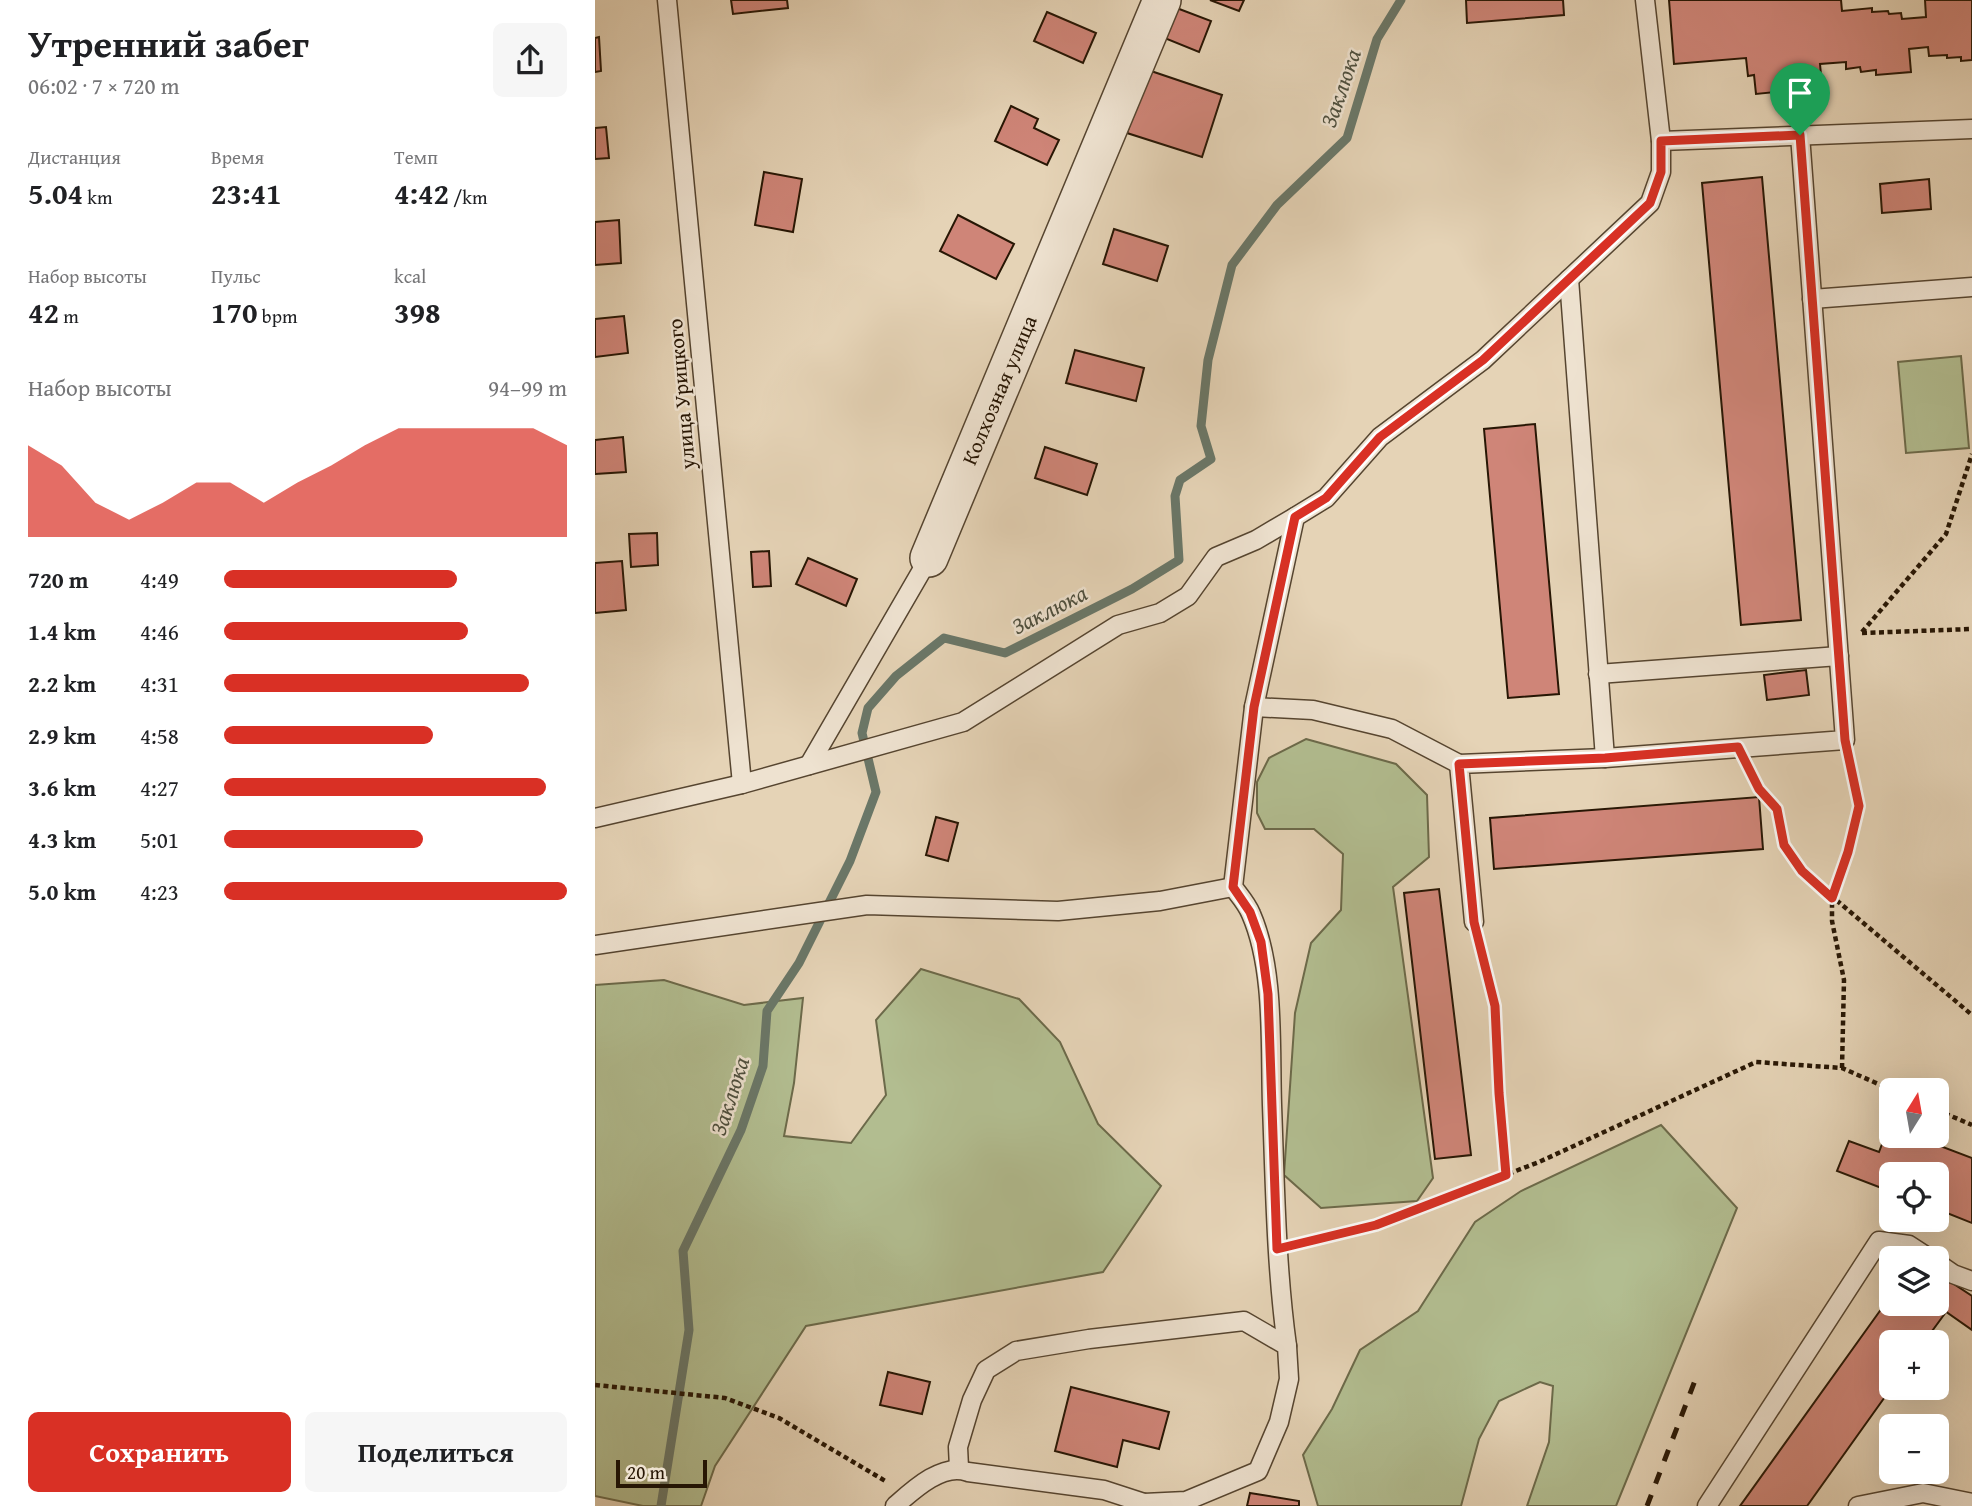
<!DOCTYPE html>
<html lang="ru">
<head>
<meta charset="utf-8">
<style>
  :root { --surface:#fff; --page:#f6f6f6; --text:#202124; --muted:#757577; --accent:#d93025 }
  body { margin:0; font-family:"Gentium Book Plus",serif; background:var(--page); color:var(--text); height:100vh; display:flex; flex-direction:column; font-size:26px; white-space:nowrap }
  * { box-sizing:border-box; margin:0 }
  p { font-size:23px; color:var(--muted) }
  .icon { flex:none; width:38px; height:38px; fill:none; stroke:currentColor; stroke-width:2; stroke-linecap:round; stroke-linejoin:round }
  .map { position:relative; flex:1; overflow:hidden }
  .sheet { display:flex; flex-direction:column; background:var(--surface); width:595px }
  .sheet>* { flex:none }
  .needle { width:46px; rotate:11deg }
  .tools { position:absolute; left:1284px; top:1078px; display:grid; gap:14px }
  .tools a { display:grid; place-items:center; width:70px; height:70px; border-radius:10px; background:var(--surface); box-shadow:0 7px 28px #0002; font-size:35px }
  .scale { position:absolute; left:21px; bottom:18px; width:91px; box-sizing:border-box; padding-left:7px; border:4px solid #271604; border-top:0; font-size:19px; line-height:24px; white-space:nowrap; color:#271604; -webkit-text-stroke:5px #eee2d0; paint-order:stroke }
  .pin { position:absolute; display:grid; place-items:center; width:60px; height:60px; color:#fff; margin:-72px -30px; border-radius:50% 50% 50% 0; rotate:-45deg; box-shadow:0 0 7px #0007 }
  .pin .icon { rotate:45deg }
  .round { display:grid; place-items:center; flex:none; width:74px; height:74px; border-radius:10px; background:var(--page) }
  .headline { display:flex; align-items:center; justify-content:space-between; height:119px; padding:0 28px }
  h1 { font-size:38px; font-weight:700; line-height:52px }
  .figures { display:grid; grid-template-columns:repeat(3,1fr); gap:10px; height:119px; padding:7px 28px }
  .figures div { display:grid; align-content:center }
  .figures b { font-size:30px; font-weight:700 }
  .figures small { font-size:19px; font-weight:400 }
  .figures p { font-size:19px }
  .chart { height:196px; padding:14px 28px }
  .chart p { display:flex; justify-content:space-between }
  .chart svg { width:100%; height:126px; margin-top:7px; fill:var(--accent); opacity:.7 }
  .action { display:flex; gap:14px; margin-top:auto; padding:14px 28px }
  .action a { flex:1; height:80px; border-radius:10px; background:var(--accent); color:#fff; font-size:28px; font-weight:700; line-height:80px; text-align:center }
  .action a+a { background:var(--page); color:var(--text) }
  ul { padding:0 28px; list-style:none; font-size:23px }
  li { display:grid; grid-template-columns:112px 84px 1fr; align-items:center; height:52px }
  li i { height:18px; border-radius:9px; background:var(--accent) }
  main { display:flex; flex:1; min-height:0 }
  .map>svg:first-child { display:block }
  .green { fill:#b2bd90; stroke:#6c6a4a; stroke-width:2 }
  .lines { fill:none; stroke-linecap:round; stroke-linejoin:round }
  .stream { stroke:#6a7768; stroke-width:9 }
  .building { fill:#cf8578; stroke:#271604; stroke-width:2 }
  .lane-casing { stroke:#564530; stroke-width:21 }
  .street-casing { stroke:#564530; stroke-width:40 }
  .path { stroke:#271604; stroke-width:4.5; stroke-dasharray:5 3.5; stroke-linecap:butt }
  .lane { stroke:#eee2d0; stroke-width:18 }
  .street { stroke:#eee2d0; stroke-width:37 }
  .rail { stroke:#271604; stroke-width:5; stroke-dasharray:12 12; stroke-linecap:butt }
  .route-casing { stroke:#fff; stroke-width:14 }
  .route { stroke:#d93025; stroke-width:9 }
  .labels { text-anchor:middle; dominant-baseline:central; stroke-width:5; stroke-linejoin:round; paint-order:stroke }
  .street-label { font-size:21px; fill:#271604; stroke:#eee2d0 }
  .water-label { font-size:23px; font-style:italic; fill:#4e4f3e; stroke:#eee2d0 }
</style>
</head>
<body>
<main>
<section class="sheet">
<div class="headline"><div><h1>Утренний забег</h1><p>06:02 · 7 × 720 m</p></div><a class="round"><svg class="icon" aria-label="share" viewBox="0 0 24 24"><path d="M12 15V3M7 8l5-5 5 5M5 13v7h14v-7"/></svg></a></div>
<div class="figures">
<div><p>Дистанция</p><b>5.04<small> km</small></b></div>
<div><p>Время</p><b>23:41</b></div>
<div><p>Темп</p><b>4:42<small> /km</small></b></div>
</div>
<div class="figures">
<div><p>Набор высоты</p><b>42<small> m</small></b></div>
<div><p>Пульс</p><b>170<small> bpm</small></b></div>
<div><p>kcal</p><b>398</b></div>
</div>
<div class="chart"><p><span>Набор высоты</span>94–99 m</p>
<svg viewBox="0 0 160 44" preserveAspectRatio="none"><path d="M0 44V12L10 19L20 32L30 38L40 32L50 25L60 25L70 32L80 25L90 19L100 12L110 6L120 6L130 6L140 6L150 6L160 12V44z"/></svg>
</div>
<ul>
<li><b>720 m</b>4:49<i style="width:68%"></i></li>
<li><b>1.4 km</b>4:46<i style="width:71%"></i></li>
<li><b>2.2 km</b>4:31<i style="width:89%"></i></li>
<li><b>2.9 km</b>4:58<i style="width:61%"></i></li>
<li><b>3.6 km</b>4:27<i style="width:94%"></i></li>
<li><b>4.3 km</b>5:01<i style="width:58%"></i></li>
<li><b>5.0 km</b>4:23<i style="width:100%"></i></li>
</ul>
<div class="action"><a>Сохранить</a><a>Поделиться</a></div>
</section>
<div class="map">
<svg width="1377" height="1506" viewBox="0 0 1377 1506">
  <rect width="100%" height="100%" fill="#e5d3b6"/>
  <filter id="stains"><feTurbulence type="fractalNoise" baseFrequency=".00286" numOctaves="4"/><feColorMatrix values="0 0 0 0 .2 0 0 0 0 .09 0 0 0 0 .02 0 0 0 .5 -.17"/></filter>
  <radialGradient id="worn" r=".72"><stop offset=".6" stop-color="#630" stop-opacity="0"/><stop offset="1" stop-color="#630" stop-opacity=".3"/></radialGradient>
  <g class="green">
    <polygon points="1366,356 1374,448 1311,453 1303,362"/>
    <polygon points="711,739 801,764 832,795 834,857 798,887 838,1178 822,1201 726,1208 689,1175 700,1013 716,943 746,910 748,854 719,829 670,829 662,813 662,782 674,758"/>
    <polygon points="326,969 424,999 465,1042 503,1124 566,1186 508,1272 211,1326 120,1466 106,1506 48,1506 0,1496 0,985 69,980 149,1005 208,998 199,1083 189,1136 256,1143 291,1095 281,1020"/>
    <polygon points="1066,1125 1142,1208 1021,1506 932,1506 954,1442 958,1386 945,1382 904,1401 884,1439 866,1506 723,1506 708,1455 737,1409 765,1350 823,1311 880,1222 926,1191"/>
  </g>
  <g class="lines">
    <polyline class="stream" points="66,1506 94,1330 88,1251 146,1130 168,1066 172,1011 204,963 255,861 281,792 267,733 273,708 301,676 349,638 410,653 537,589 584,560 580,496 585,480 616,459 606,426 613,360 637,265 682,205 752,138 782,39 806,0"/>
  </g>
  <g class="building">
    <polygon points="136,0 192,0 193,8 138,14"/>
    <polygon points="615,0 649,0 644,11"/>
    <polygon points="871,0 968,0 969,15 872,23"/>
    <polygon points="1074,0 1246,0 1247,11 1277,8 1277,12 1293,11 1294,14 1306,13 1307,19 1331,17 1330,0 1377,0 1377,60 1366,61 1366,57 1352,58 1352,55 1334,56 1333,47 1314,49 1316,72 1281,75 1281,70 1266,72 1265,67 1251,69 1251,62 1225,64 1228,96 1196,98 1196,95 1180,96 1180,92 1161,94 1159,75 1153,76 1151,58 1079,64"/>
    <polygon points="579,7 616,21 604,52 567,37"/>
    <polygon points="452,12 501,33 488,63 439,41"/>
    <polygon points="4,37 6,71 0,72 0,38"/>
    <polygon points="553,70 627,95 607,157 532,133"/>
    <polygon points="416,106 443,119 439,128 464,140 452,165 400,141"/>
    <polygon points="11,127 14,158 0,159 0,128"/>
    <polygon points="169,172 207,179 198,232 160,225"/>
    <polygon points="1167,177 1206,620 1146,625 1107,183"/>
    <polygon points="1334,179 1336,209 1287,213 1285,184"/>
    <polygon points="363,215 419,244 401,279 345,251"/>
    <polygon points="24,220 26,263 0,265 0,222"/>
    <polygon points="519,229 573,246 562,281 508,264"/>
    <polygon points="29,316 33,353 0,357 0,319"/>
    <polygon points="480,350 549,368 541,401 471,383"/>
    <polygon points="940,424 964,694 913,698 889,429"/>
    <polygon points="28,437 31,472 0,474 0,440"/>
    <polygon points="450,447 502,464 492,495 440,478"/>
    <polygon points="62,533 63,565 36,567 34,534"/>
    <polygon points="174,551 176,586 158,587 156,552"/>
    <polygon points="213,558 262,579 251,606 201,584"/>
    <polygon points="27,561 31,610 0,613 0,563"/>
    <polygon points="1211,670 1214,695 1172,700 1169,675"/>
    <polygon points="1164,797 1168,849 899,869 895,818"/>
    <polygon points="341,817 363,823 353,861 331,855"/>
    <polygon points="844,889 876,1155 840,1159 809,893"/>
    <polygon points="1294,1126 1297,1127 1297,1136 1319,1136 1377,1158 1377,1223 1342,1209 1342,1174 1297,1174 1297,1192 1242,1171 1254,1141 1284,1152"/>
    <polygon points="1342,1273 1377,1296 1377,1330 1340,1304 1342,1304"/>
    <polygon points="1297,1294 1297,1304 1340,1304 1351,1312 1329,1342 1297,1342 1297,1387 1212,1506 1145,1506"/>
    <polygon points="293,1372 335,1382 327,1414 285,1405"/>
    <polygon points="476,1387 574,1412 564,1449 528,1440 522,1467 460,1451"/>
    <polygon points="655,1493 704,1501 704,1506 652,1506"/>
  </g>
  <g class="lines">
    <g class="lane-casing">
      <g id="lane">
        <polyline points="72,0 147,784"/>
        <polyline points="1066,141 1377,129"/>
        <polyline points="974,279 1010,758"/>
        <polyline points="1217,299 1377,287"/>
        <polyline points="1003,674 1244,656"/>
        <polyline points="659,707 718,710 797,729 864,764"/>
        <polyline points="214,765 334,558"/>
        <polyline points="0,818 147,784 368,722 523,625 565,613 593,596 621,557 661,540 700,517"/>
        <polyline points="879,922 864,764 1010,758 1250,740 1205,135"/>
        <polyline points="0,945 272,905 463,911 565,901 638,887"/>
        <polyline points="1342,1263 1358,1274 1377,1281"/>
        <path d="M692 1346C681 1266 680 1185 677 1105 675 1045 680 969 656 914 652 904 644 895 638 887L659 707 700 517 731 498 785 437 888 360 1055 203 1066 172V141L1050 0"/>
        <polyline points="364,1468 363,1447 377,1400 391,1370 421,1351 494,1339 649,1321 692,1346 694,1379 684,1422 663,1471 591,1501 549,1503"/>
        <path d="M300 1506C318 1490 348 1462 373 1472L509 1490 549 1503 548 1506"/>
        <polyline points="1112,1506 1284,1241 1314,1245 1334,1258"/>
        <polyline points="1263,1506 1328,1493 1377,1503"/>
      </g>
    </g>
    <g class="street-casing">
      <polyline id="street" points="334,558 567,0"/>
    </g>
    <g class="path">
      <polyline points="1267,632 1351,534 1377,454"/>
      <polyline points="1267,633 1377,629"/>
      <polyline points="1155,770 1164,789 1182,809 1189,845 1207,871 1377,1015"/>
      <polyline points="884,944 900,1006 903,1093 911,1175"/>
      <polyline points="1247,1068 1249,980 1237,921 1237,898 1253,852 1264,806 1255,764"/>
      <polyline points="1342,1110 1377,1125"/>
      <polyline points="704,1243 781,1225 944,1162 1161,1062 1247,1068 1297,1090"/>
      <polyline points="0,1385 130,1398 184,1418 292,1482"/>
    </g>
    <use href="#lane" class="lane"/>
    <use href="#street" class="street"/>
    <polyline class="rail" points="1052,1506 1101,1378"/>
  </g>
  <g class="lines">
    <g class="route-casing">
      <polygon id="route" points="1205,135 1250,740 1264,806 1253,852 1237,898 1207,871 1189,845 1182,809 1164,789 1143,747 1010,758 864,764 879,922 900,1006 904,1093 911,1175 781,1225 682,1249 673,994 666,942 655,912 638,887 659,707 700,517 731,498 785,437 888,360 1055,203 1066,172 1066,141"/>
    </g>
    <use href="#route" class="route"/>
  </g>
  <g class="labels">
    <g class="street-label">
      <text transform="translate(404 390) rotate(-67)">Колхозная улица</text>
      <text transform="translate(86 394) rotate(-95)">улица Урицкого</text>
    </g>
    <g class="water-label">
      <text transform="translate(745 88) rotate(-71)">Заклюка</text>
      <text transform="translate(454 609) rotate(-27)">Заклюка</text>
      <text transform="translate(134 1096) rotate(-72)">Заклюка</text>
    </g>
  </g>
  <rect width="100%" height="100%" filter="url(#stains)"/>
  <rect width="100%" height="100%" fill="url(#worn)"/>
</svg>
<div class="tools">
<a><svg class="needle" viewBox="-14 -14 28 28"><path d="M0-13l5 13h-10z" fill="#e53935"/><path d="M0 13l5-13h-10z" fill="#757577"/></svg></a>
<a><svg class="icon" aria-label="locate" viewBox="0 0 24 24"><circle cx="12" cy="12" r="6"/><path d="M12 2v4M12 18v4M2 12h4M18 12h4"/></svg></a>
<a><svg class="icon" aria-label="layers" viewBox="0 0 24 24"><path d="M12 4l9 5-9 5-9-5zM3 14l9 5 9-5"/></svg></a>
<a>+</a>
<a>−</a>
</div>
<div class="scale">20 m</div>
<div class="pin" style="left:1205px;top:135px;background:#1e9e55"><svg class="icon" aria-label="arrive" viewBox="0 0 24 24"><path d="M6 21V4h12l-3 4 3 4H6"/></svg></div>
</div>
</main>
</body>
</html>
